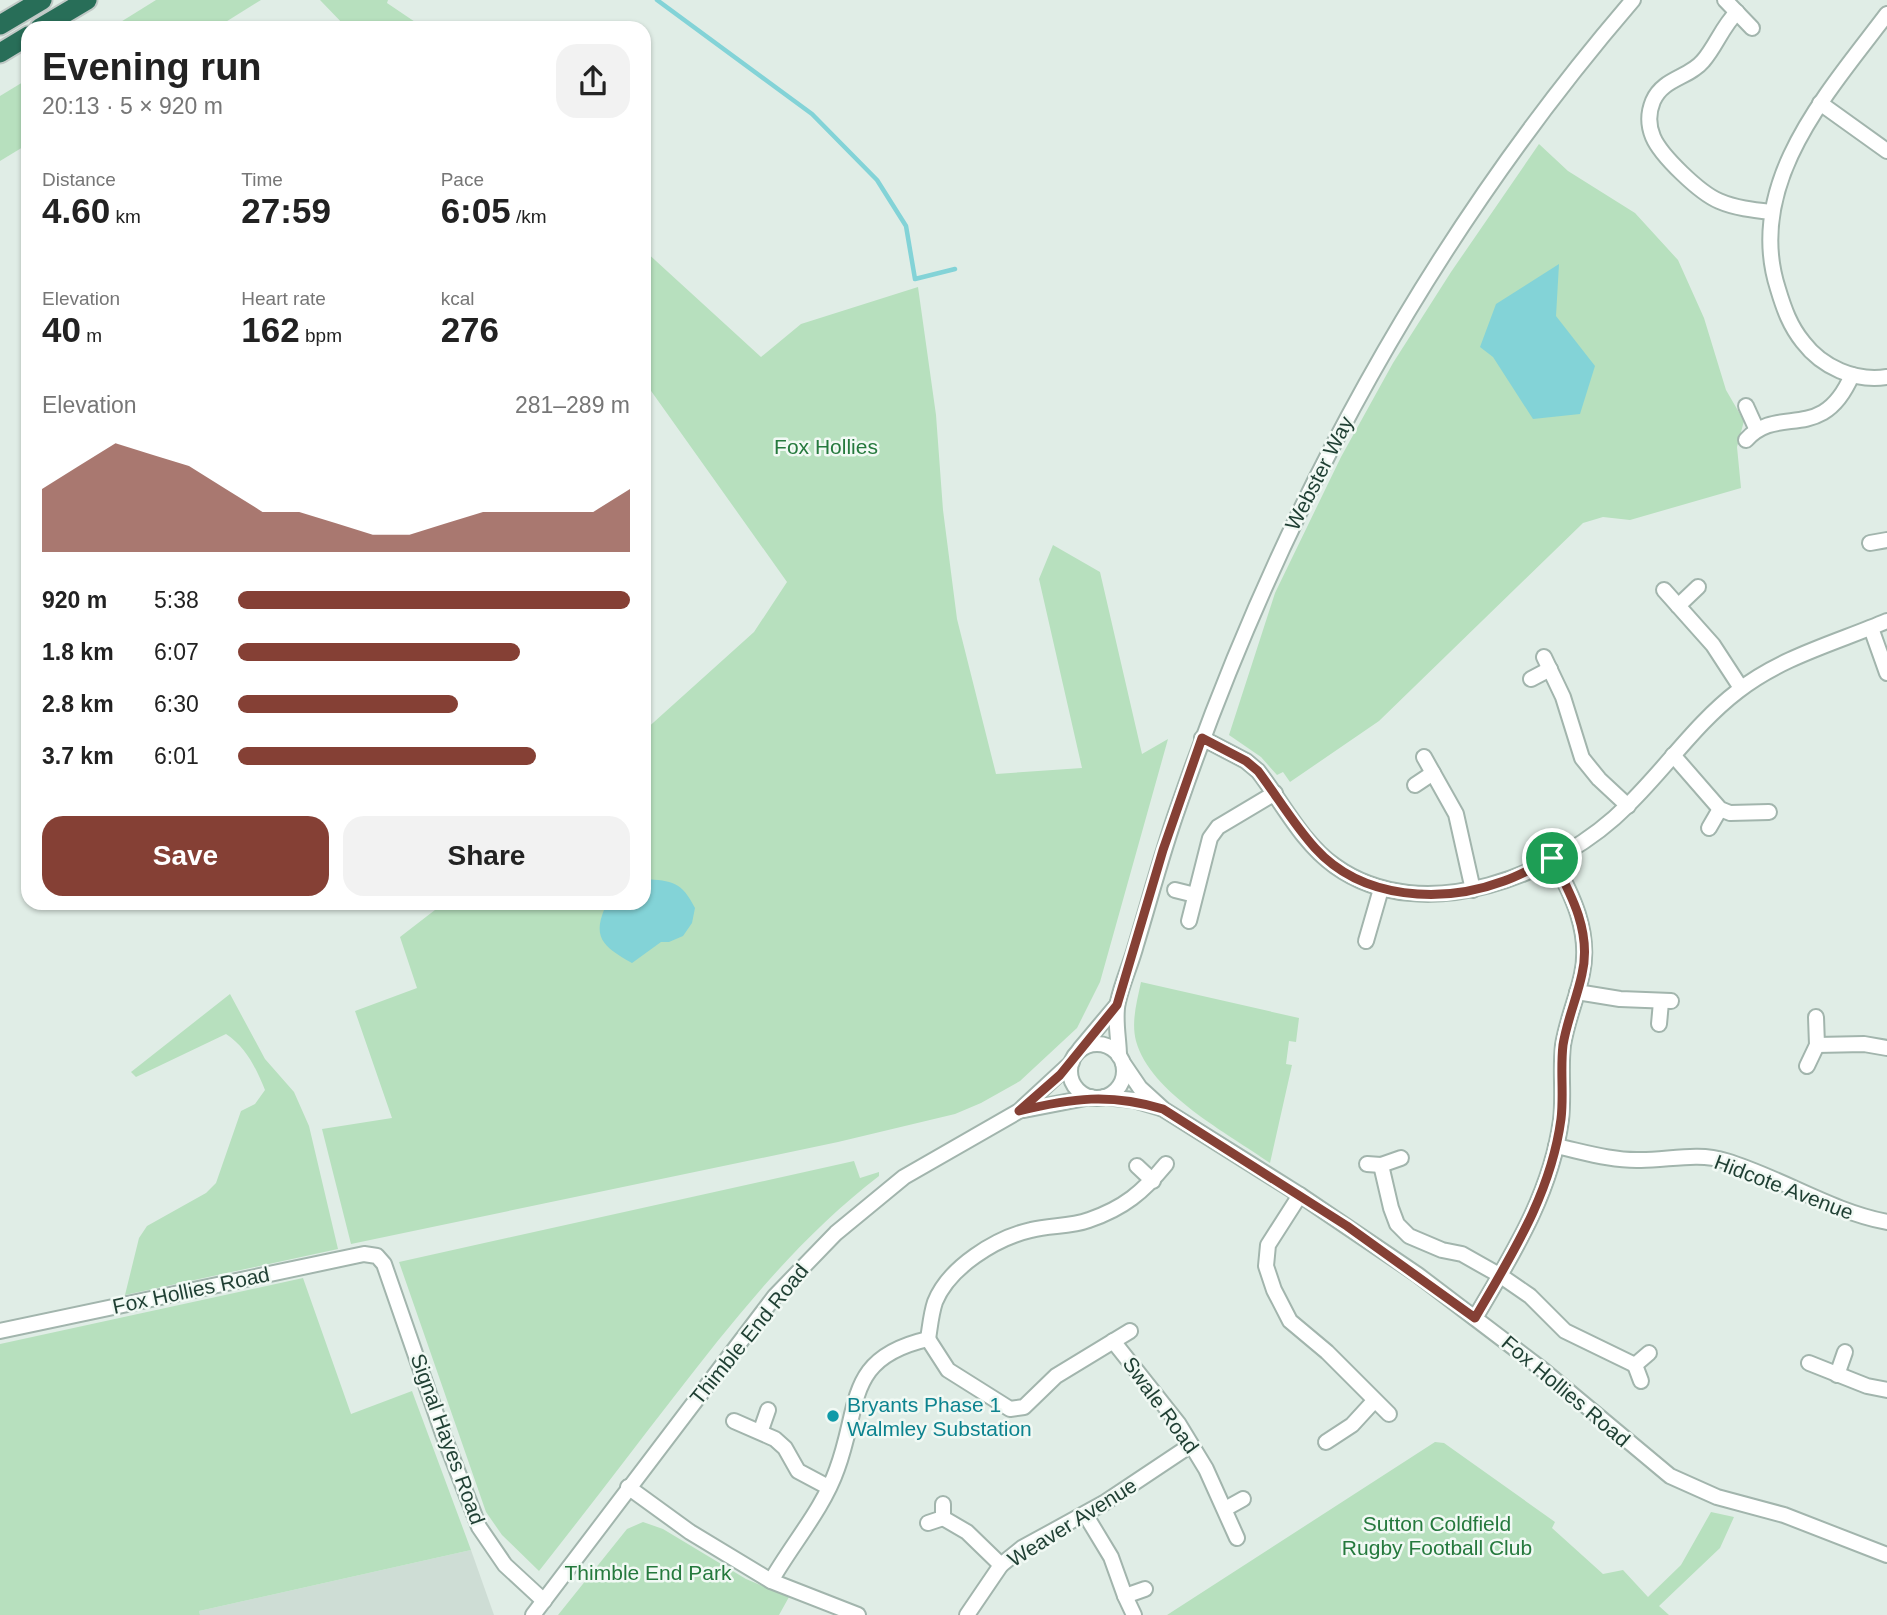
<!DOCTYPE html>
<html lang="en">
<head>
<meta charset="utf-8">
<style>
  :root { --surface:#fff; --page:#f2f2f2; --text:#222; --muted:#767676; --accent:#854035 }
  body { margin:0; font-family:Arial,sans-serif; background:var(--page); color:var(--text); height:100vh; display:flex; flex-direction:column; font-size:26px; white-space:nowrap }
  * { box-sizing:border-box; margin:0 }
  p { font-size:23px; color:var(--muted) }
  .icon { flex:none; width:38px; height:38px; fill:none; stroke:currentColor; stroke-width:2; stroke-linecap:round; stroke-linejoin:round }
  .map { position:relative; flex:1; overflow:hidden }
  .sheet { position:absolute; left:21px; top:21px; width:630px; height:889px; display:flex; flex-direction:column; background:var(--surface); border-radius:21px; box-shadow:0 2px 5px #0004 }
  .sheet>* { flex:none }
  .pin { position:absolute; display:grid; place-items:center; width:60px; height:60px; color:#fff; margin:-30px; border:4px solid #fff; border-radius:50%; box-shadow:0 2px 7px #0007 }
  .round { display:grid; place-items:center; flex:none; width:74px; height:74px; border-radius:21px; background:var(--page) }
  .overview { display:flex; align-items:center; justify-content:space-between; height:119px; padding:0 21px }
  h1 { font-size:38px; font-weight:700; line-height:52px }
  .metrics { display:grid; grid-template-columns:repeat(3,1fr); gap:10px; height:119px; padding:7px 21px }
  .metrics div { display:grid; align-content:center }
  .metrics b { font-size:35px; font-weight:700 }
  .metrics small { font-size:19px; font-weight:400 }
  .metrics p { font-size:19px }
  .chart { height:196px; padding:14px 21px }
  .chart p { display:flex; justify-content:space-between }
  .chart svg { width:100%; height:126px; margin-top:7px; fill:var(--accent); opacity:.7 }
  .cta { display:flex; gap:14px; margin-top:auto; padding:14px 21px }
  .cta a { flex:1; height:80px; border-radius:21px; background:var(--accent); color:#fff; font-size:28px; font-weight:700; line-height:80px; text-align:center }
  .cta a+a { background:var(--page); color:var(--text) }
  ul { padding:0 21px; list-style:none; font-size:23px }
  li { display:grid; grid-template-columns:112px 84px 1fr; align-items:center; height:52px }
  li i { height:18px; border-radius:9px; background:var(--accent) }
  .map>svg:first-child { display:block }
  .built { fill:#ceddd5 }
  .green { fill:#b7e0be }
  .water { fill:#83d3d7 }
  .lines { fill:none; stroke-linecap:round; stroke-linejoin:round }
  .stream { stroke:#83d3d7; stroke-width:4.5 }
  .minor-casing { stroke:#a2b5ad; stroke-width:18 }
  .highway-casing { stroke:#c0c9c6; stroke-width:23 }
  .minor { stroke:#fff; stroke-width:14 }
  .highway { stroke:#286e58; stroke-width:19 }
  .route-casing { stroke:#fff; stroke-width:14 }
  .route { stroke:#854035; stroke-width:9 }
  .culture-dot { fill:#0f9aa8; stroke:#f1f9f4; stroke-width:2.5 }
  .labels { text-anchor:middle; dominant-baseline:central; stroke-width:5; stroke-linejoin:round; paint-order:stroke }
  .park-label { font-size:21px; fill:#25793d; stroke:#f1f9f4 }
  .street-label { font-size:21px; fill:#1f3f33; stroke:#f1f9f4 }
  .culture-label { font-size:21px; fill:#0d838f; stroke:#f1f9f4; text-anchor:start }
</style>
</head>
<body>
<div class="map">
<svg width="1887" height="1615" viewBox="0 0 1887 1615">
  <rect width="100%" height="100%" fill="#e0ede6"/>
  <polygon class="built" points="471,1550 494,1615 200,1615 199,1611"/>
  <g class="green">
    <polygon points="156,0 261,0 216,28 111,28"/>
    <polygon points="320,0 388,0 387,3 424,28 347,28"/>
    <polygon points="28,79 28,144 0,161 0,96"/>
    <polygon points="1539,144 1568,171 1635,213 1678,260 1704,318 1726,390 1744,421 1737,447 1741,488 1630,520 1603,517 1583,523 1379,721 1290,782 1283,772 1277,775 1261,757 1229,735 1275,593 1341,457 1393,363 1451,272"/>
    <polygon points="644,250 761,357 801,324 918,287 936,415 943,510 957,619 996,774 1082,768 1039,579 1053,545 1100,572 1142,754 1168,739 1100,982 1077,1028 1020,1081 981,1103 955,1114 838,1142 351,1244 322,1129 392,1118 355,1011 417,988 400,937 444,903 644,903 644,731 754,632 787,582 644,381"/>
    <path d="M1141 982 1299 1018 1296 1042 1289 1041 1286 1064 1292 1065 1270 1163C1229 1134 1150 1093 1136 1041 1131 1021 1137 1002 1141 982Z"/>
    <path d="M230 994 265 1059 294 1092 309 1126 338 1249 125 1295 139 1238 147 1226 206 1193 216 1183 241 1111 255 1104 265 1090C256 1068 246 1047 226 1034L136 1077 131 1072Z"/>
    <path d="M854 1161 860 1178 879 1172V1176C797 1239 735 1318 673 1398 628 1456 584 1514 539 1571L502 1535 486 1512 399 1262Z"/>
    <polygon points="303,1278 351,1414 412,1391 471,1550 199,1611 200,1615 0,1615 0,1344"/>
    <polygon points="1435,1442 1444,1443 1555,1522 1552,1528 1603,1574 1623,1570 1648,1597 1681,1565 1711,1512 1734,1517 1720,1548 1659,1606 1669,1615 1167,1615"/>
    <polygon points="643,1522 663,1529 746,1579 789,1597 779,1615 558,1615 627,1529"/>
  </g>
  <g class="water">
    <polygon points="1559,264 1556,316 1595,366 1580,414 1533,419 1493,357 1480,347 1496,304"/>
    <path d="M644 879C673 881 681 881 695 908L692 923 683 936 669 942H661L632 963C602 946 591 937 607 903H644Z"/>
  </g>
  <g class="lines">
    <polyline class="stream" points="657,0 812,114 877,180 906,226 915,279 955,269"/>
    <g class="minor-casing">
      <g id="minor">
        <polyline points="1725,0 1752,28"/>
        <path d="M1737 12C1722 27 1716 46 1703 61 1689 78 1663 78 1653 101 1648 113 1648 125 1653 137 1661 156 1700 193 1719 201 1735 208 1753 210 1771 212"/>
        <path d="M1887 14C1828 92 1744 184 1778 289 1784 309 1790 326 1803 342 1822 367 1855 382 1887 377"/>
        <polyline points="1820,103 1887,151"/>
        <polyline points="1746,406 1756,428"/>
        <path d="M1746 440C1779 403 1822 445 1852 375"/>
        <polyline points="1870,543 1887,540"/>
        <polyline points="1664,590 1713,645 1741,688"/>
        <polyline points="1678,606 1698,587"/>
        <polyline points="1871,628 1887,673"/>
        <polyline points="1544,657 1563,697 1582,758 1599,779 1628,806"/>
        <polyline points="1531,679 1550,669"/>
        <path d="M1202 738 1246 761 1258 771C1282 802 1302 843 1335 866 1423 929 1559 875 1628 805 1666 768 1696 723 1738 691 1781 657 1838 642 1887 621"/>
        <polyline points="1673,755 1720,809 1730,813 1769,812"/>
        <polyline points="1424,757 1456,814 1473,890"/>
        <polyline points="1415,785 1433,773"/>
        <polyline points="1709,828 1720,809"/>
        <polyline points="1175,890 1195,895"/>
        <polyline points="1189,921 1210,838 1218,827 1275,793"/>
        <polyline points="1366,941 1381,889"/>
        <polyline points="1577,992 1620,999 1671,1001"/>
        <polyline points="1659,1024 1661,1002"/>
        <circle cx="1097" cy="1071" r="27"/>
        <polyline points="1817,1045 1864,1044 1887,1048"/>
        <polyline points="1080,1049 1117,1005"/>
        <path d="M1119 1056C1119 1039 1114 1018 1118 1002 1122 983 1131 964 1136 945 1150 899 1162 853 1178 808 1280 513 1429 237 1633 0"/>
        <polyline points="1123,1063 1140,1088 1163,1109 1300,1195 1418,1275 1543,1370 1670,1476 1717,1497 1784,1515 1887,1555"/>
        <polyline points="1807,1066 1817,1045 1816,1017"/>
        <polyline points="1104,1097 1134,1100 1161,1108"/>
        <polyline points="1024,1110 1091,1097"/>
        <path d="M1556 1146C1584 1152 1612 1161 1641 1160 1669 1160 1698 1152 1726 1161 1782 1178 1830 1211 1887 1222"/>
        <polyline points="1367,1164 1381,1165 1401,1158"/>
        <polyline points="1381,1165 1391,1208 1397,1224 1409,1236 1442,1250 1462,1254 1501,1276 1530,1296 1565,1331 1635,1365"/>
        <polyline points="1137,1166 1153,1181"/>
        <polyline points="1300,1195 1268,1245 1266,1266 1274,1290 1290,1321 1327,1352 1389,1414"/>
        <path d="M1475 1318C1512 1255 1551 1194 1561 1120 1564 1095 1560 1070 1563 1045 1567 1020 1577 998 1582 974 1591 932 1572 894 1552 858"/>
        <polyline points="0,1331 364,1254 377,1256 384,1264 443,1434 479,1527 505,1565 544,1601"/>
        <path d="M928 1339C930 1327 931 1314 935 1302 949 1267 996 1238 1031 1230 1050 1225 1070 1227 1089 1220 1124 1208 1143 1192 1166 1164"/>
        <polyline points="928,1339 948,1370 1010,1409 1024,1407 1056,1376 1130,1331"/>
        <polyline points="1113,1341 1178,1423 1206,1469 1237,1538"/>
        <polyline points="1809,1363 1867,1386 1887,1390"/>
        <polyline points="1837,1375 1845,1352"/>
        <polyline points="1641,1381 1635,1365 1649,1353"/>
        <polyline points="734,1421 775,1439 785,1448 798,1471 828,1487"/>
        <polyline points="761,1430 768,1410"/>
        <polyline points="1326,1442 1352,1425 1374,1401"/>
        <polyline points="628,1487 690,1532 771,1581 858,1615"/>
        <polyline points="1225,1509 1243,1499"/>
        <polyline points="1085,1514 1111,1557 1125,1596"/>
        <polyline points="943,1518 967,1532 1001,1565"/>
        <polyline points="928,1523 943,1518 943,1504"/>
        <path d="M771 1581C792 1544 823 1509 837 1469 861 1404 845 1358 928 1339"/>
        <polyline points="533,1615 775,1296 836,1233 904,1177 1019,1111 1072,1062"/>
        <polyline points="967,1615 1001,1565 1022,1548 1104,1503 1191,1445"/>
        <polyline points="1134,1615 1125,1596 1145,1589"/>
      </g>
    </g>
    <g class="highway-casing">
      <g id="highway">
        <polyline points="0,25 42,0"/>
        <polyline points="40,28 87,0"/>
        <polyline points="0,53 28,36"/>
      </g>
    </g>
    <use href="#minor" class="minor"/>
    <use href="#highway" class="highway"/>
  </g>
  <g class="lines">
    <g class="route-casing">
      <path id="route" d="M1202 738 1246 761 1258 771C1277 796 1294 825 1315 848 1362 900 1442 904 1504 881 1521 875 1537 866 1552 858 1571 894 1592 932 1582 974 1577 998 1567 1020 1563 1045 1560 1070 1564 1095 1561 1119 1551 1194 1512 1254 1475 1318L1347 1226 1163 1109C1110 1093 1072 1098 1019 1111L1060 1075 1117 1005 1163 850Z"/>
    </g>
    <use href="#route" class="route"/>
  </g>
  <circle class="culture-dot" cx="833" cy="1416" r="7"/>
  <g class="labels">
    <g class="park-label">
      <text x="826" y="446">Fox Hollies</text>
      <text x="1437" y="1523">Sutton Coldfield<tspan x="1437" dy="24">Rugby Football Club</tspan></text>
      <text x="648" y="1572">Thimble End Park</text>
    </g>
    <g class="street-label">
      <text transform="translate(1319 473) rotate(-63)">Webster Way</text>
      <text transform="translate(1784 1187) rotate(21)">Hidcote Avenue</text>
      <text transform="translate(191 1290) rotate(-12)">Fox Hollies Road</text>
      <text transform="translate(749 1334) rotate(-51)">Thimble End Road</text>
      <text transform="translate(1566 1391) rotate(40)">Fox Hollies Road</text>
      <text transform="translate(1161 1405) rotate(54)">Swale Road</text>
      <text transform="translate(448 1439) rotate(70)">Signal Hayes Road</text>
      <text transform="translate(1072 1522) rotate(-32)">Weaver Avenue</text>
    </g>
    <g class="culture-label">
      <text x="847" y="1404">Bryants Phase 1<tspan x="847" dy="24">Walmley Substation</tspan></text>
    </g>
  </g>
</svg>
<div class="pin" style="left:1552px;top:858px;background:#1e9e55"><svg class="icon" aria-label="arrive" viewBox="0 0 24 24"><path d="M6 21V4h12l-3 4 3 4H6"/></svg></div>
<section class="sheet">
<div class="overview"><div><h1>Evening run</h1><p>20:13 · 5 × 920 m</p></div><a class="round"><svg class="icon" aria-label="share" viewBox="0 0 24 24"><path d="M12 15V3M7 8l5-5 5 5M5 13v7h14v-7"/></svg></a></div>
<div class="metrics">
<div><p>Distance</p><b>4.60<small> km</small></b></div>
<div><p>Time</p><b>27:59</b></div>
<div><p>Pace</p><b>6:05<small> /km</small></b></div>
</div>
<div class="metrics">
<div><p>Elevation</p><b>40<small> m</small></b></div>
<div><p>Heart rate</p><b>162<small> bpm</small></b></div>
<div><p>kcal</p><b>276</b></div>
</div>
<div class="chart"><p><span>Elevation</span>281–289 m</p>
<svg viewBox="0 0 160 44" preserveAspectRatio="none"><path d="M0 44V22L10 14L20 6L30 10L40 14L50 22L60 30L70 30L80 34L90 38L100 38L110 34L120 30L130 30L140 30L150 30L160 22V44z"/></svg>
</div>
<ul>
<li><b>920 m</b>5:38<i style="width:100%"></i></li>
<li><b>1.8 km</b>6:07<i style="width:72%"></i></li>
<li><b>2.8 km</b>6:30<i style="width:56%"></i></li>
<li><b>3.7 km</b>6:01<i style="width:76%"></i></li>
</ul>
<div class="cta"><a>Save</a><a>Share</a></div>
</section>
</div>
</body>
</html>
